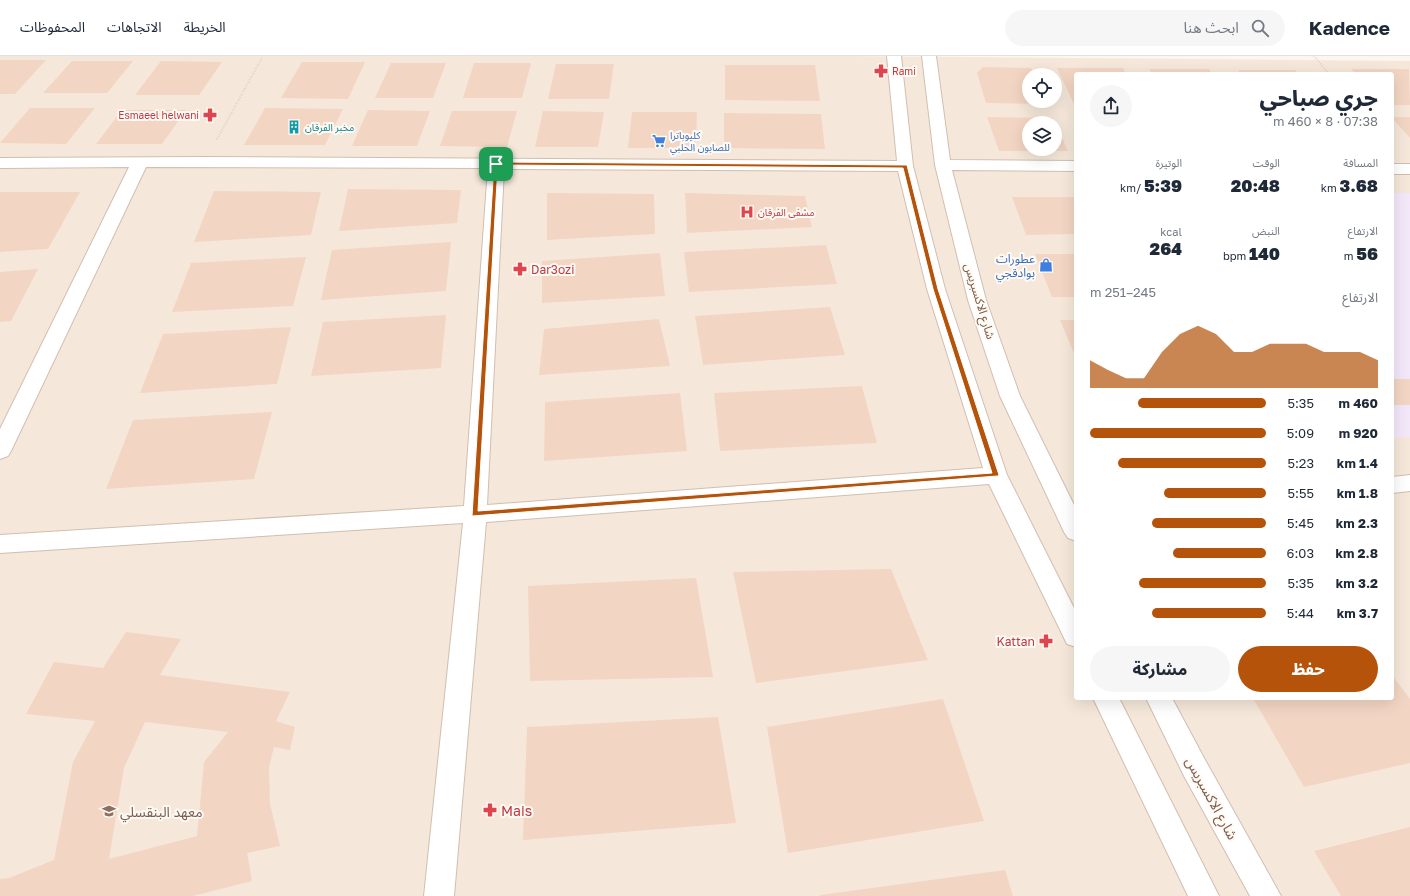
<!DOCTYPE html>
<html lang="ar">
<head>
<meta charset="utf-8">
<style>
  :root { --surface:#fff; --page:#f6f6f7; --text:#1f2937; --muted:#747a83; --line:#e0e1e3; --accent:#b45309 }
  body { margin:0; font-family:"Golos Text","Noto Sans Arabic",sans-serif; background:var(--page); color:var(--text); direction:rtl; height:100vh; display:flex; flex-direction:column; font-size:15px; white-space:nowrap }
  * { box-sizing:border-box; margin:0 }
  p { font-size:13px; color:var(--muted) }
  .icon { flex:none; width:22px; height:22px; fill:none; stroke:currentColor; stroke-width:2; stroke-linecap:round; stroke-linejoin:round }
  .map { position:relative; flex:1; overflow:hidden; direction:ltr }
  .drawer { position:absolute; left:1074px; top:16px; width:320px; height:628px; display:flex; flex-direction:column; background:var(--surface); border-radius:4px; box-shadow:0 4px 16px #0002; direction:rtl }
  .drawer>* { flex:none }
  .tools { position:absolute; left:1022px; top:12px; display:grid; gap:8px }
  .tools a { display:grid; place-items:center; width:40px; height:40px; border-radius:50%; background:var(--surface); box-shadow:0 4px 16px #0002; font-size:20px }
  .pin { position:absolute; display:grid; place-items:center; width:34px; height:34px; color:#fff; margin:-17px; border-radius:8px; box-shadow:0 2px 6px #0006 }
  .round { display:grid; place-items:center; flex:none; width:42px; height:42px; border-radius:21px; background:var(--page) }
  .head { display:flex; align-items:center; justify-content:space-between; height:68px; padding:0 16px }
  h1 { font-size:22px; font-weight:800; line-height:30px }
  .metrics { display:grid; grid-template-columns:repeat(3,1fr); gap:6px; height:68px; padding:4px 16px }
  .metrics div { display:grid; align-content:center }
  .metrics b { font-size:17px; font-weight:800 }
  .metrics small { font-size:11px; font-weight:400 }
  .metrics p { font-size:11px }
  .chart { height:112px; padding:8px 16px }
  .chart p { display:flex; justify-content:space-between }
  .chart svg { width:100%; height:72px; margin-top:4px; fill:var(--accent); opacity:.7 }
  .cta { display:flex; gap:8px; margin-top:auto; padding:8px 16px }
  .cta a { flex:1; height:46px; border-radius:24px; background:var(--accent); color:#fff; font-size:16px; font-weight:800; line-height:46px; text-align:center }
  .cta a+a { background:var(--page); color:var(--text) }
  ul { padding:0 16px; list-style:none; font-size:13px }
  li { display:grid; grid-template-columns:64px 48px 1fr; align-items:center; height:30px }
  li i { height:10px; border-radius:5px; background:var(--accent) }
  header { display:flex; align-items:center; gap:24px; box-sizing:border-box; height:56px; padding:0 20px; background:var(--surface); border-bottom:1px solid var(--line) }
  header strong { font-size:19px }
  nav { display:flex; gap:22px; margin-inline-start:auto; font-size:14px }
  .search { width:280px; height:36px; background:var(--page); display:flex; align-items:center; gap:10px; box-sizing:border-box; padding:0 14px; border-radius:22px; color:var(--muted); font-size:15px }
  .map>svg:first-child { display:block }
  .residential { fill:#f5e8da; fill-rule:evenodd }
  .education { fill:#f3e8fa }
  .building { fill:#f3d5c3; fill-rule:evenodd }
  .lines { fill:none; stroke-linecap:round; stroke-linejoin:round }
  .minor-casing { stroke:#d1beb0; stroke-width:2 }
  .path { stroke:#d9b8a5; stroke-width:2; stroke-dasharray:0.5 2; stroke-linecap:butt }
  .minor { fill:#fff; fill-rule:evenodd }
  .route { fill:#b45309; stroke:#fff; fill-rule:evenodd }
  .labels { text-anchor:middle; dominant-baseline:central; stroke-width:4; stroke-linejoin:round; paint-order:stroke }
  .far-health-label { font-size:10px; fill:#be3a42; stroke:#fffaf3; text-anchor:start }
  .far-culture-label { font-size:10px; fill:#0d838f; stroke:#fffaf3; text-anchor:start }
  .far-shop-label { font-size:10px; fill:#366cbe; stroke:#fffaf3; text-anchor:start }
  .shop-label { font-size:12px; fill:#366cbe; stroke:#fffaf3; text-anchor:end }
  .health-label { font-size:12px; fill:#be3a42; stroke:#fffaf3; text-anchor:start }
  .street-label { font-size:12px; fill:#7a5c4d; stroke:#fffaf3 }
  .near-street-label { font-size:14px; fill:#7a5c4d; stroke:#fffaf3 }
  .near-health-label { font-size:14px; fill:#be3a42; stroke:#fffaf3; text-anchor:start }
  .near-education-label { font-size:14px; fill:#785e54; stroke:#fffaf3; text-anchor:start }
</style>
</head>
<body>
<header>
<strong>Kadence</strong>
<div class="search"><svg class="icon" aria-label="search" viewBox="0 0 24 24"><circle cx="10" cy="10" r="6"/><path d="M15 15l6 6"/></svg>ابحث هنا</div>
<nav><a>الخريطة</a><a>الاتجاهات</a><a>المحفوظات</a></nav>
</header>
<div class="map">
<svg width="1410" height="840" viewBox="0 0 1410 840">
  <rect width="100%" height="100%" fill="#fdf6ec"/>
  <path class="residential" d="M0 0H851L1410 5V840H0ZM1076 18H1392V642H1076ZM1029 19H1055V45H1029ZM1029 67H1055V93H1029Z"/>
  <polygon class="education" points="1392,137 1410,137 1410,381 1392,382"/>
  <g class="building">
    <polygon points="0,4 46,4 15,38 0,38"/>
    <polygon points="72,5 133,5 107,37 43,37"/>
    <polygon points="161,5 222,6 199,39 135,39"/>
    <polygon points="302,6 365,6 348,43 281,42"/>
    <polygon points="391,7 446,7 433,42 375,42"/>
    <polygon points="474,7 531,7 522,42 463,42"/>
    <polygon points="556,8 614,8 609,43 548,43"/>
    <polygon points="725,9 815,9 820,45 725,44"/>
    <polygon points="983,11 1031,12 1034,19 1029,19 1029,45 1044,45 1045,48 986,47 977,17"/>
    <polygon points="1057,12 1123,12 1126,18 1076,18 1076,48 1074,48"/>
    <polygon points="1149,13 1209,13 1212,18 1153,18"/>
    <polygon points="1351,13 1409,13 1410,49 1392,49 1392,18 1356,18"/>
    <polygon points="1238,14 1295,14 1298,18 1241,18"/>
    <polygon points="30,52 95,52 66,88 0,87"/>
    <polygon points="265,52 343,53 325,89 244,89"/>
    <polygon points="122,54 186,54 162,88 96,88"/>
    <polygon points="368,54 430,55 417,90 352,90"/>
    <polygon points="452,55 517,55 507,91 440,90"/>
    <polygon points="543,55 604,56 598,91 535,91"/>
    <polygon points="632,56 697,56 696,92 628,92"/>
    <polygon points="724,57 821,58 825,93 724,92"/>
    <path d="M987 61 1053 62 1068 95H999ZM1029 67H1055V93H1029Z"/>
    <polygon points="1392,61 1410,61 1410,82 1392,62"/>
    <polygon points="348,133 461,134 457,167 339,175"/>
    <polygon points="214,135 321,136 311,179 194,186"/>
    <polygon points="0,136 80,136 48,193 0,196"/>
    <polygon points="547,137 654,138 655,178 547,184"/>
    <polygon points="685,137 805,140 812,171 687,177"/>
    <polygon points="1012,141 1076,141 1076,178 1026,179"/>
    <polygon points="451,186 446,235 321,244 332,194"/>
    <polygon points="826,189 837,228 689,236 684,196"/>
    <polygon points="660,197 665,240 542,247 542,205"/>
    <polygon points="1035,198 1076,198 1076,241 1052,241"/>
    <polygon points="306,201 293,250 172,256 191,207"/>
    <polygon points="38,213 11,265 0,266 0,216"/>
    <polygon points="830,251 845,299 703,309 695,260"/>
    <polygon points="446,259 441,312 311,320 323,266"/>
    <polygon points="659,263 670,310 539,319 544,273"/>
    <polygon points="1060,264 1076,264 1076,302"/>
    <polygon points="291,271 277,328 140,337 163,278"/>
    <rect x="1392" y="323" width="18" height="26"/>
    <polygon points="862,330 877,387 720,395 714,337"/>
    <polygon points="680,337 687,395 544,405 545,346"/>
    <polygon points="272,356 254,423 106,433 133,364"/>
    <polygon points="891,513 928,604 756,627 733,516"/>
    <polygon points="696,522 713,621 530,625 528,530"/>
    <path d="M126 576 181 583 160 619 290 636 276 665 295 671 290 694 274 691 269 712 270 748 280 790 247 797 252 825 193 840H0V823L9 822 54 804 73 706 95 665 26 658 54 606 103 612ZM145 666 228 676 204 706 197 780 109 803 124 712Z"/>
    <polygon points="1392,619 1410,643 1410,707 1304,731 1253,642 1392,642"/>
    <polygon points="943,643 984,765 788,797 767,671"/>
    <polygon points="718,661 736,767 523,784 527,671"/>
    <polygon points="1410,771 1410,840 1341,840 1314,795"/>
    <polygon points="1005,814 1013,840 820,840 820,839"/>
  </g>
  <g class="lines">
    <g class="minor-casing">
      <g id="minor">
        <path d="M887 0H901L913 110 945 233 1007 419 1076 556V591L1067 588 989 428 486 466 454 840H424L463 467 0 497V479L464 450 488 112 146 111 11 395 8 400 0 403V373L129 111 0 112V102L204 101 897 105ZM504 113 898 115 927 233 983 412 487 449Z"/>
        <polygon points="922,0 936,0 950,104 1076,105 1076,115 952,114 986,244 1020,340 1076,453 1076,485 1068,482 1064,476 1000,340 968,244 935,109"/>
        <rect x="1392" y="108" width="18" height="10"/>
        <polygon points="1410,419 1410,435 1392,437 1392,421"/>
        <polygon points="1093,642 1119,642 1219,840 1188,840"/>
        <polygon points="1146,642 1172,642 1204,702 1281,840 1250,840 1184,720"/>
      </g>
    </g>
    <g class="path">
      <polyline points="1314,0 1329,18"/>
      <polyline points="217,83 263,0"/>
    </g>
    <use href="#minor" class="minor"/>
  </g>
  <path class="route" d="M496 106 907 109 938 233 999 419 998 420 472 460 494 108ZM498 109 903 112 933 233 992 417 478 455Z"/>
  <defs>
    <g id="pharmacy-bare" transform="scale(1.08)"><path d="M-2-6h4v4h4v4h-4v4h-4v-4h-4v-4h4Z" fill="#e0444e" stroke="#fffaf3" stroke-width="2.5" paint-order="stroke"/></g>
    <g id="building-bare" transform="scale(1.08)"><path d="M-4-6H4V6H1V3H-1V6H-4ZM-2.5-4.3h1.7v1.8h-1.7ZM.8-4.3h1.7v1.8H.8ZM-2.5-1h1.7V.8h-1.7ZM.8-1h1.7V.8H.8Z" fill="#0f9aa8" stroke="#fffaf3" stroke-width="2.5" paint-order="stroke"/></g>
    <g id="supermarket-bare" transform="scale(1.08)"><path d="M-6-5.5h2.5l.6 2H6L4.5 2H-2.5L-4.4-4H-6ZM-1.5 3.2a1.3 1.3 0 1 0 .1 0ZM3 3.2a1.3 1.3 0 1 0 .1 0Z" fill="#3f7fe0" stroke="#fffaf3" stroke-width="2.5" paint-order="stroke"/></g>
    <g id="hospital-bare" transform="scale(1.08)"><path d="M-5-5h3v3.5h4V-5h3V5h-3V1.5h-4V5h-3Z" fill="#e0444e" stroke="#fffaf3" stroke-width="2.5" paint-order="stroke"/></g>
    <g id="shop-bare" transform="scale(1.08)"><path d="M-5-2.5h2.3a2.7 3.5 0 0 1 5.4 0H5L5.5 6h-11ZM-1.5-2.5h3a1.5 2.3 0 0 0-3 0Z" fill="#3f7fe0" stroke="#fffaf3" stroke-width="2.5" paint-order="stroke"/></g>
    <g id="school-bare" transform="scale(1.08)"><path d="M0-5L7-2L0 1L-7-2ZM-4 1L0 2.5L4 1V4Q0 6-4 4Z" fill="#8d6e63" stroke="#fffaf3" stroke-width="2.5" paint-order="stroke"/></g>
  </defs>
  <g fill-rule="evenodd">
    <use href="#pharmacy-bare" x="881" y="15"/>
    <use href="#pharmacy-bare" x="210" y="59"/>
    <use href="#building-bare" x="294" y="71"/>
    <use href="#supermarket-bare" x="659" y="85"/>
    <use href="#hospital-bare" x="747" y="156"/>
    <use href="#shop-bare" x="1046" y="209"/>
    <use href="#pharmacy-bare" x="520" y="213"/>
    <use href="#pharmacy-bare" x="1046" y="585"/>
    <use href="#pharmacy-bare" x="490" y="754"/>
    <use href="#school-bare" x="109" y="755"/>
  </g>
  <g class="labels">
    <g class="far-health-label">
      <text x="892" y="15">Rami</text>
      <text x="199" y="59" text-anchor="end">Esmaeel helwani</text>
      <text x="758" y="156">مشفى الفرقان</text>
    </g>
    <g class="far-culture-label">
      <text x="305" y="71">مخبر الفرقان</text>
    </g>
    <g class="far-shop-label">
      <text x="670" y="79">كليوباترا<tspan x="670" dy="12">للصابون الحلبي</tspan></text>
    </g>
    <g class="shop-label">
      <text x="1035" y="202">عطورات<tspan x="1035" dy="14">بوادقجي</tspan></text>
    </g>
    <g class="health-label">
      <text x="531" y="213">Dar3ozi</text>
      <text x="1035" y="585" text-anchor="end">Kattan</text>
    </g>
    <g class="street-label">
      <text transform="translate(980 245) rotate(73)">شارع الاكسبريس</text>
    </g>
    <g class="near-street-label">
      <text transform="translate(1212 742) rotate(61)">شارع الاكسبريس</text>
    </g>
    <g class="near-health-label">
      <text x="501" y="754">Mais</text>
    </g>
    <g class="near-education-label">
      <text x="120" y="755">معهد البنقسلي</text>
    </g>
  </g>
</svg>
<div class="tools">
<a><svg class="icon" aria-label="locate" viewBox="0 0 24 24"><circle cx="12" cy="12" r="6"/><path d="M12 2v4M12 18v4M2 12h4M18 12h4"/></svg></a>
<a><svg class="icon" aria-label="layers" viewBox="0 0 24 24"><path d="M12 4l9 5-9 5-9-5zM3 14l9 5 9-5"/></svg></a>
</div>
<div class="pin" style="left:496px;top:108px;background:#1e9e55"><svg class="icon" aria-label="arrive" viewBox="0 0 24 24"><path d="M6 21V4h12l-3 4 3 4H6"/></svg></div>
<section class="drawer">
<div class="head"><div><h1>جري صباحي</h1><p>07:38 · 8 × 460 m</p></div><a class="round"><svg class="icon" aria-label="share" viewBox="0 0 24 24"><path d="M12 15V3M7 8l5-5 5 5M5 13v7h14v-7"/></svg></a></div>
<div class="metrics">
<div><p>المسافة</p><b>3.68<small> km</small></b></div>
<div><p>الوقت</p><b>20:48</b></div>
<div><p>الوتيرة</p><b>5:39<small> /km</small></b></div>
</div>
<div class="metrics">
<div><p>الارتفاع</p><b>56<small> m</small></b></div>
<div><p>النبض</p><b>140<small> bpm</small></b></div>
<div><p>kcal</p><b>264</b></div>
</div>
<div class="chart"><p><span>الارتفاع</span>245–251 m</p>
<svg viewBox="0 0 160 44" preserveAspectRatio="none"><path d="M0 44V27L10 33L20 38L30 38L40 22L50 11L60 6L70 11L80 22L90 22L100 17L110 17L120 17L130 22L140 22L150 22L160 27V44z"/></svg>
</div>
<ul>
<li><b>460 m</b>5:35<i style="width:73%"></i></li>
<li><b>920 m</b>5:09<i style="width:100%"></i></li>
<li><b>1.4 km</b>5:23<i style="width:84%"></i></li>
<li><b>1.8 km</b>5:55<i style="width:58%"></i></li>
<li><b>2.3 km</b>5:45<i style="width:65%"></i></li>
<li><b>2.8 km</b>6:03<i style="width:53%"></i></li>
<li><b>3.2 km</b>5:35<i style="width:72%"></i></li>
<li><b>3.7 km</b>5:44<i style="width:65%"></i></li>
</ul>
<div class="cta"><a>حفظ</a><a>مشاركة</a></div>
</section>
</div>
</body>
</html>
